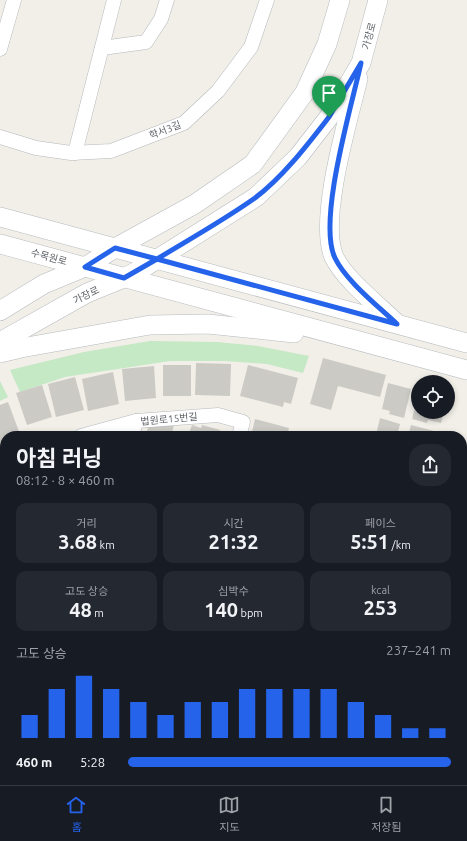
<!DOCTYPE html>
<html lang="ko">
<head>
<meta charset="utf-8">
<style>
  :root { --surface:#171b24; --page:#242831; --text:#f1f3f6; --muted:#9ea1a6; --line:#363941; --accent:#2563eb }
  body { margin:0; font-family:Ubuntu,"Noto Sans KR",sans-serif; background:var(--page); color:var(--text); height:100vh; display:flex; flex-direction:column; font-size:15px; white-space:nowrap }
  * { box-sizing:border-box; margin:0 }
  p { font-size:13px; color:var(--muted) }
  .icon { flex:none; width:22px; height:22px; fill:none; stroke:currentColor; stroke-width:2; stroke-linecap:round; stroke-linejoin:round }
  .map { position:relative; flex:1; overflow:hidden }
  .panel { position:absolute; left:0px; top:431px; width:467px; height:354px; display:flex; flex-direction:column; background:var(--surface); border-radius:16px 16px 0 0; box-shadow:0 2px 6px #0003 }
  .panel>* { flex:none }
  .buttons { position:absolute; left:411px; top:375px; display:grid; gap:8px }
  .buttons a { display:grid; place-items:center; width:44px; height:44px; border-radius:50%; background:var(--surface); box-shadow:0 2px 6px #0003; font-size:20px }
  .pin { position:absolute; display:grid; place-items:center; width:34px; height:34px; color:#fff; margin:-41px -17px; border-radius:50% 50% 50% 0; rotate:-45deg; box-shadow:0 0 4px #0007 }
  .pin .icon { rotate:45deg }
  .round { display:grid; place-items:center; flex:none; width:42px; height:42px; border-radius:16px; background:var(--page) }
  .headline { display:flex; align-items:center; justify-content:space-between; height:68px; padding:0 16px }
  h1 { font-size:22px; font-weight:700; line-height:30px }
  .figures { display:grid; grid-template-columns:repeat(3,1fr); gap:6px; height:68px; padding:4px 16px }
  .figures div { display:grid; align-content:center; border-radius:10px; background:var(--page); text-align:center }
  .figures b { font-size:20px; font-weight:700 }
  .figures small { font-size:11px; font-weight:400 }
  .figures p { font-size:11px }
  .chart { height:112px; padding:8px 16px }
  .chart p { display:flex; justify-content:space-between }
  .chart svg { width:100%; height:72px; margin-top:4px; stroke:var(--accent); stroke-width:6 }
  ul { padding:0 16px; list-style:none; font-size:13px }
  li { display:grid; grid-template-columns:64px 48px 1fr; align-items:center; height:30px }
  li i { height:10px; border-radius:5px; background:var(--accent) }
  .menu { display:flex; justify-content:space-around; align-items:center; height:56px; border-top:1px solid var(--line); background:var(--surface); font-size:11px; color:var(--muted) }
  .menu a { display:grid; justify-items:center; gap:2px }
  .menu .on { color:var(--accent) }
  .map>svg:first-child { display:block }
  .green { fill:#c5e8c5 }
  .building { fill:#cccac5 }
  .lines { fill:none; stroke-linecap:round; stroke-linejoin:round }
  .street-casing { stroke:#b5b8bc; stroke-width:15 }
  .secondary-casing { stroke:#b6babf; stroke-width:20 }
  .street { stroke:#fff; stroke-width:14 }
  .secondary { stroke:#fff; stroke-width:19 }
  .route-casing { stroke:#fff; stroke-width:8 }
  .route { stroke:#2563eb; stroke-width:5 }
  .labels { text-anchor:middle; dominant-baseline:central; stroke-width:3; stroke-linejoin:round; paint-order:stroke }
  .street-label { font-size:10px; fill:#5f6368; stroke:#fff }
</style>
</head>
<body>
<div class="map">
<svg width="467" height="785" viewBox="0 0 467 785">
  <rect width="100%" height="100%" fill="#f1efe8"/>
  <g class="green">
    <polygon points="150,341 217,342 258,346 309,356 303,373 267,364 225,361 170,361 65,377 20,392 10,370 84,352"/>
    <polygon points="0,381 8,397 0,401"/>
    <polygon points="5,569 5,702 0,708 0,572"/>
  </g>
  <g class="building">
    <polygon points="323,358 386,375 380,397 338,386 331,410 310,404"/>
    <polygon points="196,363 231,364 230,396 195,395"/>
    <rect x="163" y="365" width="28" height="31"/>
    <polygon points="248,365 298,378 291,404 284,402 283,407 240,396"/>
    <polygon points="154,366 156,398 125,401 122,369"/>
    <polygon points="113,372 119,404 88,411 82,379"/>
    <polygon points="75,377 84,410 56,417 48,384"/>
    <polygon points="388,383 411,389 404,418 389,414 390,411 382,409"/>
    <polygon points="42,385 52,417 27,425 16,393"/>
    <polygon points="417,400 418,412 444,412 441,423 428,420 427,423 412,419"/>
    <polygon points="8,402 20,434 5,436 5,440 0,442 0,405"/>
    <polygon points="380,418 400,424 397,436 371,436 372,433 376,435"/>
    <polygon points="255,419 289,428 287,436 251,436"/>
    <polygon points="152,423 174,425 171,436 145,436 148,428"/>
    <polygon points="192,425 201,428 202,425 220,430 219,434 222,436 188,436"/>
    <polygon points="411,425 438,432 437,436 408,436"/>
    <polygon points="4,477 5,501 0,503 0,479"/>
    <polygon points="463,502 467,503 467,538 462,537"/>
    <polygon points="5,513 5,532 0,521 0,515"/>
    <polygon points="0,534 5,545 5,548 0,550"/>
    <polygon points="462,540 467,541 466,560 462,559"/>
    <polygon points="462,594 467,596 467,639 462,638"/>
    <polygon points="34,780 50,780 46,785 40,785"/>
    <polygon points="82,780 86,785 77,785"/>
    <polygon points="88,780 117,780 119,782 117,785 94,785"/>
  </g>
  <g class="lines">
    <g class="street-casing">
      <g id="street">
        <polyline points="102,48 146,42 161,19 167,0"/>
        <polyline points="0,49 14,0"/>
        <polyline points="0,137 36,148 71,153 111,151 184,123 218,91 251,47 267,0"/>
        <polyline points="75,153 114,0"/>
        <polyline points="81,436 136,421 218,415 243,422 239,436"/>
        <polyline points="132,436 136,421"/>
        <polyline points="0,462 5,460"/>
        <polyline points="462,487 467,489"/>
        <polyline points="0,561 5,559"/>
        <polyline points="462,568 467,569"/>
        <polyline points="0,715 5,709"/>
        <polyline points="462,742 467,743"/>
        <polyline points="175,780 183,785"/>
        <polyline points="68,785 71,780"/>
        <polyline points="238,785 241,780"/>
        <polyline points="361,785 364,780"/>
        <polyline points="440,785 442,780"/>
      </g>
    </g>
    <g class="secondary-casing">
      <g id="secondary">
        <path d="M358 79C348 120 318 220 334 257 345 280 378 305 396 323"/>
        <polyline points="0,217 467,343"/>
        <polyline points="0,244 467,370"/>
        <polyline points="0,311 44,284 85,267 115,248 195,204 253,164 305,92 327,44 340,0"/>
        <polyline points="0,342 87,293 124,278 143,268 256,197 298,157 329,117 361,63 378,0"/>
        <polyline points="0,353 21,348 150,325 208,324 294,333"/>
        <polyline points="462,662 467,663"/>
        <polyline points="149,785 152,780"/>
      </g>
    </g>
    <use href="#street" class="street"/>
    <use href="#secondary" class="secondary"/>
  </g>
  <g class="lines">
    <g class="route-casing">
      <path id="route" d="M329 117C308 144 283 177 255 198 224 220 190 239 157 259L115 248 85 267 124 278 157 259 397 324C378 306 346 281 335 258 317 221 352 105 361 63L329 117"/>
    </g>
    <use href="#route" class="route"/>
  </g>
  <g class="labels">
    <g class="street-label">
      <text transform="translate(369 36) rotate(-75)">가장로</text>
      <text transform="translate(165 130) rotate(-21)">학서3길</text>
      <text transform="translate(49 257) rotate(15)">수목원로</text>
      <text transform="translate(86 295) rotate(-26)">가장로</text>
      <text transform="translate(169 419) rotate(-5)">법원로15번길</text>
    </g>
  </g>
</svg>
<div class="buttons">
<a><svg class="icon" aria-label="locate" viewBox="0 0 24 24"><circle cx="12" cy="12" r="6"/><path d="M12 2v4M12 18v4M2 12h4M18 12h4"/></svg></a>
</div>
<div class="pin" style="left:329px;top:117px;background:#1e9e55"><svg class="icon" aria-label="arrive" viewBox="0 0 24 24"><path d="M6 21V4h12l-3 4 3 4H6"/></svg></div>
<section class="panel">
<div class="headline"><div><h1>아침 러닝</h1><p>08:12 · 8 × 460 m</p></div><a class="round"><svg class="icon" aria-label="share" viewBox="0 0 24 24"><path d="M12 15V3M7 8l5-5 5 5M5 13v7h14v-7"/></svg></a></div>
<div class="figures">
<div><p>거리</p><b>3.68<small> km</small></b></div>
<div><p>시간</p><b>21:32</b></div>
<div><p>페이스</p><b>5:51<small> /km</small></b></div>
</div>
<div class="figures">
<div><p>고도 상승</p><b>48<small> m</small></b></div>
<div><p>심박수</p><b>140<small> bpm</small></b></div>
<div><p>kcal</p><b>253</b></div>
</div>
<div class="chart"><p><span>고도 상승</span>237–241 m</p>
<svg viewBox="0 0 160 44" preserveAspectRatio="none"><path d="M5 44V30M15 44V14M25 44V6M35 44V14M45 44V22M55 44V30M65 44V22M75 44V22M85 44V14M95 44V14M105 44V14M115 44V14M125 44V22M135 44V30M145 44V38M155 44V38"/></svg>
</div>
<ul>
<li><b>460 m</b>5:28<i style="width:100%"></i></li>
</ul>
</section>
</div>
<nav class="menu">
<a class="on"><svg class="icon" aria-label="home" viewBox="0 0 24 24"><path d="M3 11l9-7 9 7M6 9v11h12V9"/></svg>홈</a>
<a><svg class="icon" aria-label="map" viewBox="0 0 24 24"><path d="M3 6l6-2 6 2 6-2v14l-6 2-6-2-6 2zM9 4v14M15 6v14"/></svg>지도</a>
<a><svg class="icon" aria-label="saved" viewBox="0 0 24 24"><path d="M7 4h10v16l-5-4-5 4z"/></svg>저장됨</a>
</nav>
</body>
</html>
